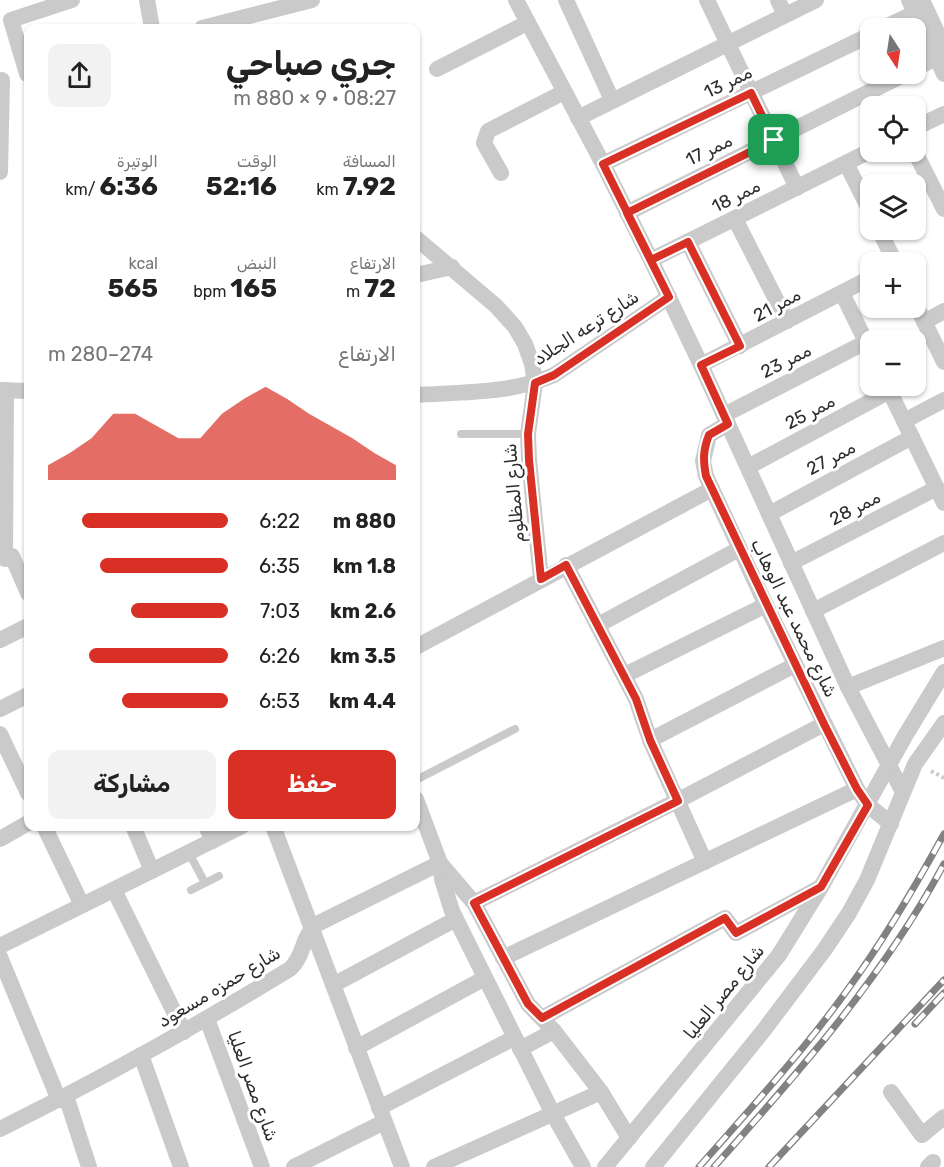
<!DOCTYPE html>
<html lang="ar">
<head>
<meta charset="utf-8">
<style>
  :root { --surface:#fff; --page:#f2f2f2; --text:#222; --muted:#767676; --accent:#d93025 }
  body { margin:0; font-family:Rubik,"Noto Naskh Arabic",sans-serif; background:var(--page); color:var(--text); direction:rtl; height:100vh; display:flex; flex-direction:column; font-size:22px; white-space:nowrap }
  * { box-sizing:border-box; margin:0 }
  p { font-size:20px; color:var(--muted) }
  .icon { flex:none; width:33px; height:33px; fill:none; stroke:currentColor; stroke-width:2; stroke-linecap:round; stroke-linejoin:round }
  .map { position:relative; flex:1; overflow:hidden; direction:ltr }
  .sheet { position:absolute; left:24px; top:24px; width:396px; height:807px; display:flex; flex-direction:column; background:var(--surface); border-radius:12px; box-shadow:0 2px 4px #0004; direction:rtl }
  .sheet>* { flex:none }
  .needle { width:39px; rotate:168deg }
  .tools { position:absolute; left:860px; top:18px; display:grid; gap:12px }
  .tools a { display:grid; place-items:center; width:66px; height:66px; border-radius:12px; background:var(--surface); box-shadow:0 2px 4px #0004; font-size:30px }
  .pin { position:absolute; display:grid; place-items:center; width:51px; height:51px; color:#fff; margin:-26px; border-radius:12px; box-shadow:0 3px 9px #0006 }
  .round { display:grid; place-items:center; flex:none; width:63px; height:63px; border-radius:12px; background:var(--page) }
  .overview { display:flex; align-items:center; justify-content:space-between; height:102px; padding:0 24px }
  h1 { font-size:33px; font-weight:700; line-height:45px }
  .metrics { display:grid; grid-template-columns:repeat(3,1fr); gap:9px; height:102px; padding:6px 24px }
  .metrics div { display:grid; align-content:center }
  .metrics b { font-size:26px; font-weight:700 }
  .metrics small { font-size:16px; font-weight:400 }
  .metrics p { font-size:16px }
  .chart { height:168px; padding:12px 24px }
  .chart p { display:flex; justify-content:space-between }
  .chart svg { width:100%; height:108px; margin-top:6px; fill:var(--accent); opacity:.7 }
  .cta { display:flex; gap:12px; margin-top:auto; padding:12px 24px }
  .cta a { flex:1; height:69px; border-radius:12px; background:var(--accent); color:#fff; font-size:24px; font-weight:700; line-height:69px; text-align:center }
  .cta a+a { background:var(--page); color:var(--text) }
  ul { padding:0 24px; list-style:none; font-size:20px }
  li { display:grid; grid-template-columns:96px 72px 1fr; align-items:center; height:45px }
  li i { height:15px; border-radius:8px; background:var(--accent) }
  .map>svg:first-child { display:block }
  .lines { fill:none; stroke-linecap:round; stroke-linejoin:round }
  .path { stroke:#cacaca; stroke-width:4; stroke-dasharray:3 3; stroke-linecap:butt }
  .lane { stroke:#cacaca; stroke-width:8 }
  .street { stroke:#cacaca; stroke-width:16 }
  .rail-casing { stroke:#828282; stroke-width:7 }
  .rail { stroke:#fff; stroke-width:4.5; stroke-dasharray:14; stroke-linecap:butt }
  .route-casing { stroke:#fff; stroke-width:12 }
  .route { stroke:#d93025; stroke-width:8 }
  .labels { text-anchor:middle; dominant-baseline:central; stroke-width:6; stroke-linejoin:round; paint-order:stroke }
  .street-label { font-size:18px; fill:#2d2d2d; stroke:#fff }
</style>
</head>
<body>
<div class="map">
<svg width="944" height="1167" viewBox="0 0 944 1167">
  <rect width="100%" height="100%" fill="#fff"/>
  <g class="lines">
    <polyline class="path" points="931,771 944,778"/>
    <g class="lane">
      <polyline points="461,434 528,434"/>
      <polyline points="416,780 515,729"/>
      <polyline points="189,853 205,883"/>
      <polyline points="191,890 219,876"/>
    </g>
    <g class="street">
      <polyline points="147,0 152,28"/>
      <polyline points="516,0 603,164 651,260 701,365 848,687 903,792"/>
      <polyline points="566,0 612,100"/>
      <polyline points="707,0 797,188"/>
      <polyline points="778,0 785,15"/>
      <polyline points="909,0 944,74"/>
      <polyline points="922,0 944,47"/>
      <polyline points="202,28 312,0"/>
      <polyline points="883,28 915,13"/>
      <polyline points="437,69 527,23"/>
      <polyline points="915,69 936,58"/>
      <polyline points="27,74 11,20 72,0"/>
      <polyline points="578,118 816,0"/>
      <polyline points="915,128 944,114"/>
      <polyline points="915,152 944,209"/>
      <polyline points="846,163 870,211"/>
      <polyline points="603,164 870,35"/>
      <polyline points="0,172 2,80"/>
      <polyline points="501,173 484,143 488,131 564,92"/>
      <polyline points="627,213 905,74"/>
      <polyline points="735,219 787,321"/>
      <polyline points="879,230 895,262"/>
      <polyline points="416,238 496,306 515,327 525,344 532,364 535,383 528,434 529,460 541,579"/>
      <polyline points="688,242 740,346"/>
      <polyline points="651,260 870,151"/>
      <polyline points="416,275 452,267"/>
      <polyline points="842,293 870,350"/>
      <polyline points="915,303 944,362"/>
      <polyline points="924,322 944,311"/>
      <polyline points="701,365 870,278"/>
      <polyline points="887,386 944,503"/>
      <polyline points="0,390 28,391"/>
      <path d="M416 395C462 392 510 394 554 375L669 297"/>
      <polyline points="724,415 866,342"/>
      <polyline points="904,421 944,400"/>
      <polyline points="728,424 709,435 703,461 706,476 766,605 857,789 868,805 891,824"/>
      <polyline points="748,467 890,391"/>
      <polyline points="769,514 912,437"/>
      <polyline points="12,556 28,593"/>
      <polyline points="5,559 6,390"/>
      <polyline points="791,563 937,488"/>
      <polyline points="566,565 636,699 650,740 705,862"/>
      <polyline points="813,611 944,543"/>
      <polyline points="598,625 739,549"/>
      <polyline points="0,640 28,626"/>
      <polyline points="416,647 712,489"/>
      <polyline points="625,675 766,605"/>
      <polyline points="848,687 944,648"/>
      <polyline points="0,709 28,695"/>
      <polyline points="0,734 28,793"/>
      <polyline points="650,740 795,665"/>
      <polyline points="416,799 440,863 442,879 452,911 553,1114 583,1167"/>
      <polyline points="44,826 82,905"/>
      <polyline points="133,826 152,871"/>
      <polyline points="206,826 213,841"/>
      <polyline points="273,826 402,1167"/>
      <polyline points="0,839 28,823"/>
      <polyline points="440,863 474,903 528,1004 554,1031 601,1092 629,1138"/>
      <polyline points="114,890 184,1032"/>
      <polyline points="474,903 677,801 824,724"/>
      <polyline points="0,946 242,826"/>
      <polyline points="0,957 59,1100"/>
      <polyline points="503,958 857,789"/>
      <polyline points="333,985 456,919"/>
      <polyline points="542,1018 725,918 736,933 819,888"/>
      <polyline points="207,1019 262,1167"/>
      <polyline points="356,1048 485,978"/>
      <polyline points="520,1049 554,1031"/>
      <polyline points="141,1055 181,1167"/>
      <polyline points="891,1092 922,1135 944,1117"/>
      <polyline points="66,1096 89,1167"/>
      <polyline points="379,1108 514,1038"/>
      <path d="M0 1129C99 1080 196 1026 290 969 305 955 301 937 317 924L440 863"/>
      <polyline points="294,1167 384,1122"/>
      <polyline points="434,1167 601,1092"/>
      <polyline points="605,1167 779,955 821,887 905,736 944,672"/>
      <polyline points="653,1167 764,1030 825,949 849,913 867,880 915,764 944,723"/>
      <polyline points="928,1167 933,1162"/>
    </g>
    <g class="rail-casing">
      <g id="rail">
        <polyline points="915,1024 944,993"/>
        <path d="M699 1167C750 1109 803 1052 848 989 884 940 915 887 944 834"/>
        <path d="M714 1167C798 1073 884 976 944 864"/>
        <polyline points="769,1167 944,980"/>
      </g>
    </g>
    <use href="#rail" class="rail"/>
  </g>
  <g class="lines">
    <g class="route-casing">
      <path id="route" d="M774 140 627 213 669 297 554 375 535 383 528 434 529 460 541 579 566 565 636 699 650 740 678 801 474 903 528 1004 542 1018 725 918 736 933 821 887 868 805 857 789 824 724 706 476C703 460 703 450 709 435L728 424 701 365 740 346 688 242 651 260 603 164 751 93 774 140"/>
    </g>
    <use href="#route" class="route"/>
  </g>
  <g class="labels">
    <g class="street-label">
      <text transform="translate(728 82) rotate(-26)">ممر 13</text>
      <text transform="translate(709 150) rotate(-26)">ممر 17</text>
      <text transform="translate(736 196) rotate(-27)">ممر 18</text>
      <text transform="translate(777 305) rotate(-28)">ممر 21</text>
      <text transform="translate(586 328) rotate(-33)">شارع ترعه الجلاد</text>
      <text transform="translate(786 361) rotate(-27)">ممر 23</text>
      <text transform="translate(810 412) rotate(-28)">ممر 25</text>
      <text transform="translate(831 458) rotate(-28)">ممر 27</text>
      <text transform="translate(514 493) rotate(-95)">شارع المظلوم</text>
      <text transform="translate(855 508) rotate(-27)">ممر 28</text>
      <text transform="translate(794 618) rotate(64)">شارع محمد عبد الوهاب</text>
      <text transform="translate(219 987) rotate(-31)">شارع حمزه مسعود</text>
      <text transform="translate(724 992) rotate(-51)">شارع مصر العليا</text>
      <text transform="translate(253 1086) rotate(70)">شارع مصر العليا</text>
    </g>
  </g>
</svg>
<div class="tools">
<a><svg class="needle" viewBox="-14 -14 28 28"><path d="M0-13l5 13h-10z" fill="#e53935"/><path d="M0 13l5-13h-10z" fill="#767676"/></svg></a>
<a><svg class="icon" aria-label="locate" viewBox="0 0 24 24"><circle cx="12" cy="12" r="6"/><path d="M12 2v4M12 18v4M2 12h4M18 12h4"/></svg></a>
<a><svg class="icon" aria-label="layers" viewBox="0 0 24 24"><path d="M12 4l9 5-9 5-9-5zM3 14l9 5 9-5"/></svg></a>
<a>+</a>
<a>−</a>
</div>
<div class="pin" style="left:774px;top:140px;background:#1e9e55"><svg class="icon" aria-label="arrive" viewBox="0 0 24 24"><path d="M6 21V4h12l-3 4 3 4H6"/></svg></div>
<section class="sheet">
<div class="overview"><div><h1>جري صباحي</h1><p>08:27 · 9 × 880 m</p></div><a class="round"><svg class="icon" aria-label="share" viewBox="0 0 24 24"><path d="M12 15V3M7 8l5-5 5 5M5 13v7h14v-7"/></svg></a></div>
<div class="metrics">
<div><p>المسافة</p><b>7.92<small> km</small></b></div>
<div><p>الوقت</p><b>52:16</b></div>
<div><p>الوتيرة</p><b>6:36<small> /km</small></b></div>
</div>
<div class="metrics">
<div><p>الارتفاع</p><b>72<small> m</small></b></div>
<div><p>النبض</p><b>165<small> bpm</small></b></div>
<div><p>kcal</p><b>565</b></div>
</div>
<div class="chart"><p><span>الارتفاع</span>274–280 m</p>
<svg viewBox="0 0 160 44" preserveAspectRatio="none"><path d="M0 44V38L10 33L20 27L30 17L40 17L50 22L60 27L70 27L80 17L90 11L100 6L110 11L120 17L130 22L140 27L150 33L160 38V44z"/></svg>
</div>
<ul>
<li><b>880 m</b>6:22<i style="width:81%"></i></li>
<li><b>1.8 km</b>6:35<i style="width:71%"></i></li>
<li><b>2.6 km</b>7:03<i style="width:54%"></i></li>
<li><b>3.5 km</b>6:26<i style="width:77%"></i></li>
<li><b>4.4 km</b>6:53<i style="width:59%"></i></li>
</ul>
<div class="cta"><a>حفظ</a><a>مشاركة</a></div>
</section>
</div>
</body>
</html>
